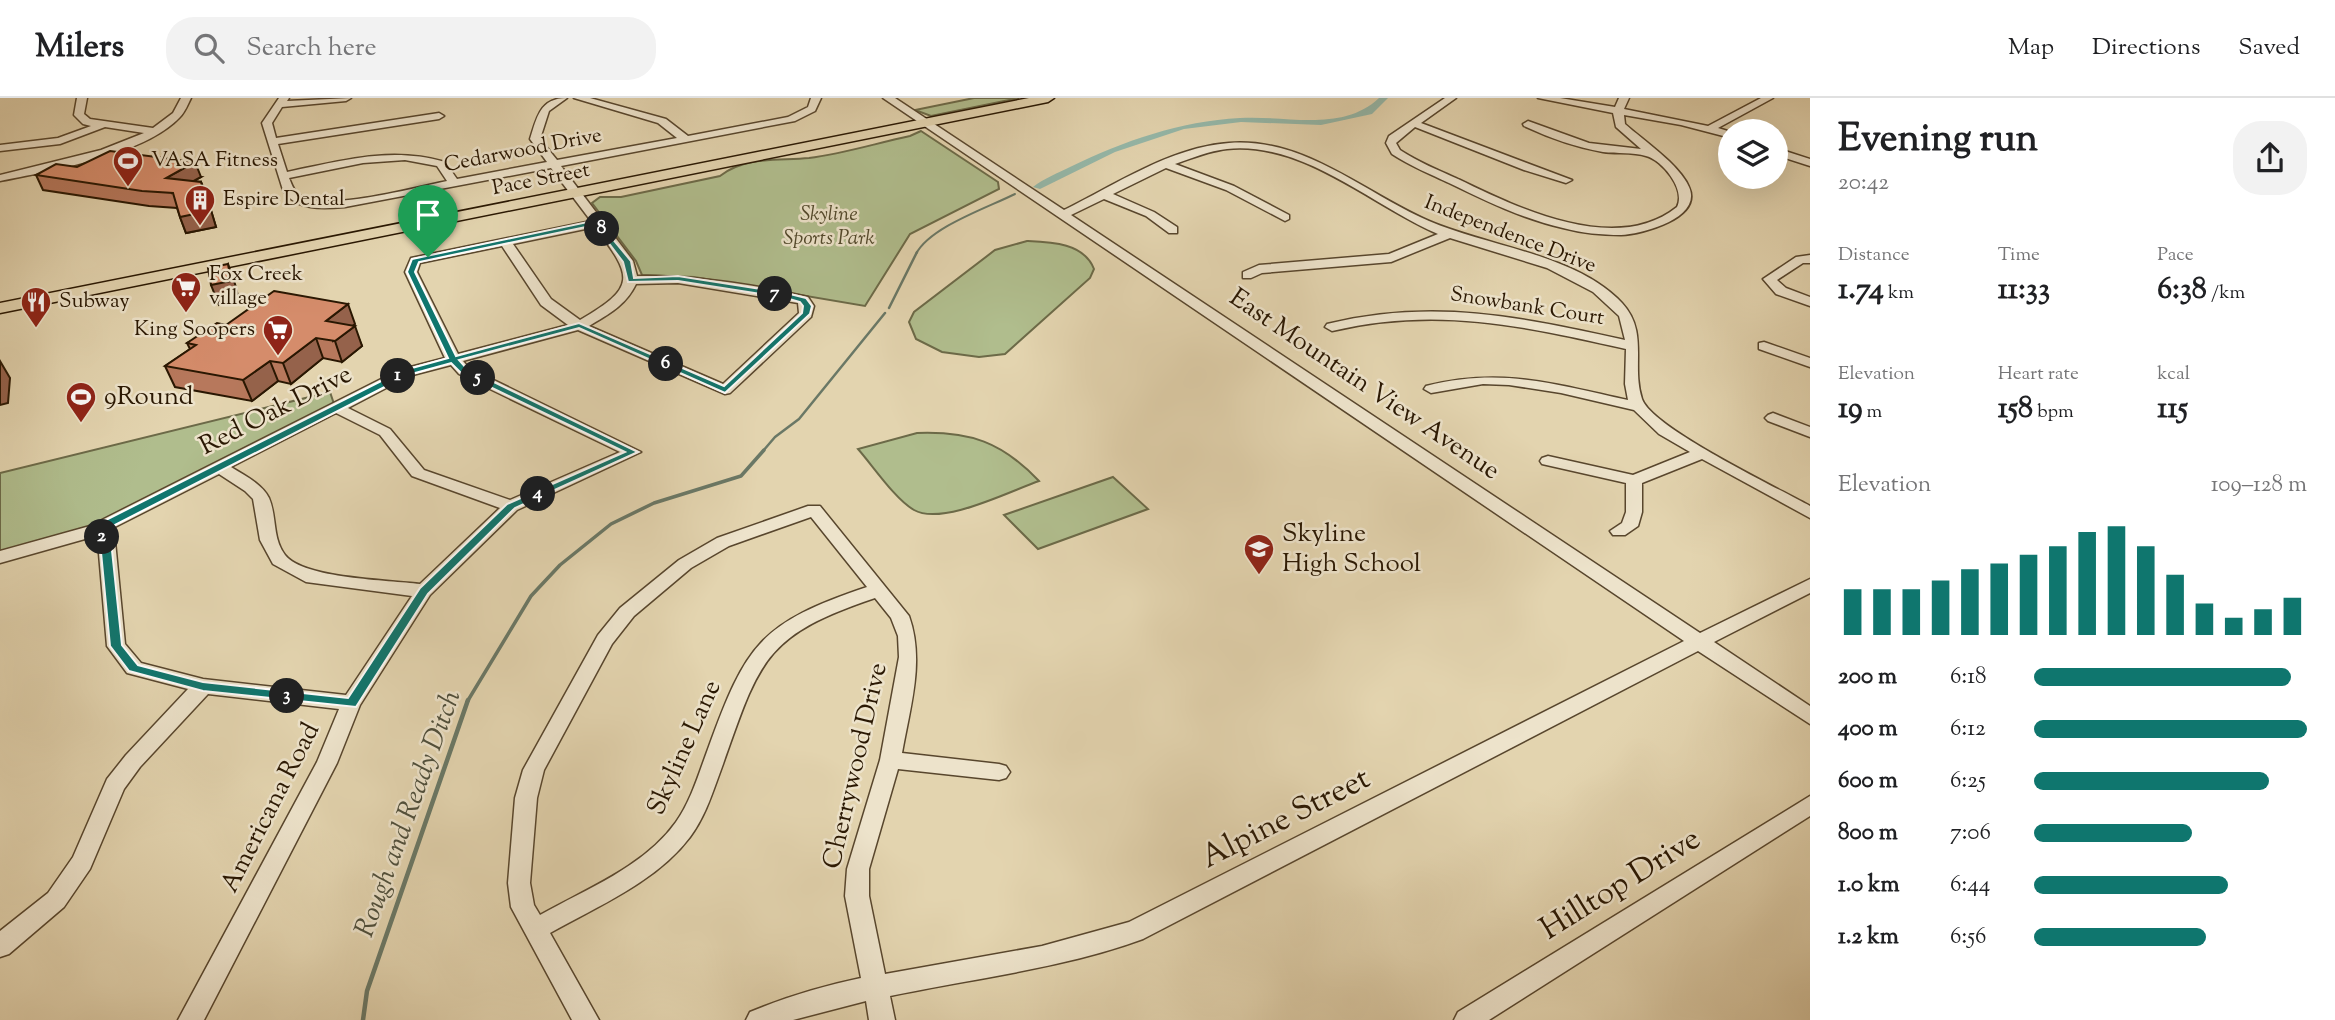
<!DOCTYPE html>
<html lang="en">
<head>
<meta charset="utf-8">
<style>
  :root { --surface:#fff; --page:#f2f2f2; --text:#202124; --muted:#757577; --line:#e0e0e0; --accent:#0f766e }
  body { margin:0; font-family:"Sorts Mill Goudy",serif; background:var(--page); color:var(--text); height:100vh; display:flex; flex-direction:column; font-size:26px; white-space:nowrap }
  * { box-sizing:border-box; margin:0 }
  p { font-size:23px; color:var(--muted) }
  .icon { flex:none; width:38px; height:38px; fill:none; stroke:currentColor; stroke-width:2; stroke-linecap:round; stroke-linejoin:round }
  .map { position:relative; flex:1; overflow:hidden }
  .side { display:flex; flex-direction:column; background:var(--surface); width:525px }
  .side>* { flex:none }
  .tools { position:absolute; left:1718px; top:21px; display:grid; gap:14px }
  .tools a { display:grid; place-items:center; width:70px; height:70px; border-radius:50%; background:var(--surface); box-shadow:0 7px 28px #0002; font-size:35px }
  .pin { position:absolute; display:grid; place-items:center; width:60px; height:60px; color:#fff; margin:-72px -30px; border-radius:50% 50% 50% 0; rotate:-45deg; box-shadow:0 0 7px #0007 }
  .pin .icon { rotate:45deg }
  .km { position:absolute; width:35px; height:35px; margin:-18px; border-radius:50%; background:#222; color:#fff; font-size:19px; line-height:35px; text-align:center }
  .round { display:grid; place-items:center; flex:none; width:74px; height:74px; border-radius:28px; background:var(--page) }
  .head { display:flex; align-items:center; justify-content:space-between; height:119px; padding:0 28px }
  h1 { font-size:38px; font-weight:800; line-height:52px }
  .figures { display:grid; grid-template-columns:repeat(3,1fr); gap:10px; height:119px; padding:7px 28px }
  .figures div { display:grid; align-content:center }
  .figures b { font-size:30px; font-weight:800 }
  .figures small { font-size:19px; font-weight:400 }
  .figures p { font-size:19px }
  .chart { height:196px; padding:14px 28px }
  .chart p { display:flex; justify-content:space-between }
  .chart svg { width:100%; height:126px; margin-top:7px; stroke:var(--accent); stroke-width:6 }
  ul { padding:0 28px; list-style:none; font-size:23px }
  li { display:grid; grid-template-columns:112px 84px 1fr; align-items:center; height:52px }
  li i { height:18px; border-radius:9px; background:var(--accent) }
  header { display:flex; align-items:center; gap:42px; box-sizing:border-box; height:98px; padding:0 35px; background:var(--surface); border-bottom:2px solid var(--line) }
  header strong { font-size:33px }
  nav { display:flex; gap:38px; margin-inline-start:auto; font-size:24px }
  .search { width:490px; height:63px; background:var(--page); display:flex; align-items:center; gap:18px; box-sizing:border-box; padding:0 24px; border-radius:28px; color:var(--muted); font-size:26px }
  main { display:flex; flex:1; min-height:0 }
  .map>svg:first-child { display:block }
  .green { fill:#b0bd8d; stroke:#6c6a48; stroke-width:2 }
  .lines { fill:none; stroke-linecap:round; stroke-linejoin:round }
  .stream-far3 { stroke:#6a7866; stroke-width:2 }
  .stream-far2 { stroke:#6a7866; stroke-width:2.5 }
  .stream-far1 { stroke:#6a7866; stroke-width:3.5 }
  .stream { stroke:#6a7866; stroke-width:4.5 }
  .canal { fill:#95b8a9; fill-rule:evenodd }
  .minor-casing { stroke:#58462d; stroke-width:3 }
  .major-casing { stroke:#291702; stroke-width:3 }
  .minor { fill:#ede3cb; fill-rule:evenodd }
  .major { fill:#e3d4af; fill-rule:evenodd }
  .wall { fill:#b7785c; stroke:#291702; stroke-width:2 }
  .shaded-wall { fill:#95624b; stroke:#291702; stroke-width:2 }
  .building { fill:#d58c6b; stroke:#291702; stroke-width:2 }
  .route { fill:#0f766e; stroke:#fff; stroke-width:2; fill-rule:evenodd }
  .labels { text-anchor:middle; dominant-baseline:central; stroke-width:5; stroke-linejoin:round; paint-order:stroke }
  .far-street-label { font-size:21px; fill:#291702; stroke:#ede3cb }
  .far-poi-label { font-size:21px; fill:#291702; stroke:#ede3cb; text-anchor:start }
  .far-park-label { font-size:21px; font-style:italic; fill:#52492c; stroke:#ede3cb }
  .street-label { font-size:26px; fill:#291702; stroke:#ede3cb }
  .poi-label { font-size:26px; fill:#291702; stroke:#ede3cb; text-anchor:start }
  .water-label { font-size:28px; font-style:italic; fill:#4f4f3c; stroke:#ede3cb }
  .near-street-label { font-size:32px; fill:#291702; stroke:#ede3cb }
</style>
</head>
<body>
<header>
<strong>Milers</strong>
<div class="search"><svg class="icon" aria-label="search" viewBox="0 0 24 24"><circle cx="10" cy="10" r="6"/><path d="M15 15l6 6"/></svg>Search here</div>
<nav><a>Map</a><a>Directions</a><a>Saved</a></nav>
</header>
<main>
<div class="map">
<svg width="1810" height="922" viewBox="0 0 1810 922">
  <rect width="100%" height="100%" fill="#e3d4af"/>
  <filter id="stains"><feTurbulence type="fractalNoise" baseFrequency=".00286" numOctaves="4"/><feColorMatrix values="0 0 0 0 .2 0 0 0 0 .09 0 0 0 0 .02 0 0 0 .5 -.17"/></filter>
  <radialGradient id="worn" r=".72"><stop offset=".6" stop-color="#630" stop-opacity="0"/><stop offset="1" stop-color="#630" stop-opacity=".3"/></radialGradient>
  <g class="green">
    <polygon points="974,0 1019,0 931,18 915,12"/>
    <path d="M921 33 998 84 999 91 910 136 865 208 694 179 642 177 636 163 592 105 600 99H621L720 78C745 58 778 63 809 60 842 56 877 45 910 38Z"/>
    <path d="M1027 143C1051 144 1084 145 1094 171L1090 180 1005 256 979 259 942 254 916 241 909 224 914 214 995 152Z"/>
    <polygon points="330,294 335,309 96,432 0,459 0,375"/>
    <path d="M917 335C970 333 1002 344 1039 383 1010 393 942 428 914 412 895 401 873 368 858 351Z"/>
    <polygon points="1113,379 1148,411 1038,451 1004,417"/>
  </g>
  <g class="lines">
    <path class="stream-far3" d="M916 156C930 129 987 110 1015 96"/>
    <g class="stream-far2">
      <polyline points="889,210 917,154"/>
      <polyline points="763,353 775,339 799,321 885,215"/>
    </g>
    <polyline class="stream-far1" points="467,604 531,498 560,467 611,426 654,405 741,378 764,352"/>
    <polyline class="stream" points="363,922 367,893 468,602"/>
    <path class="canal" d="M1379 0H1388L1372 16 1321 27 1241 24 1184 31 1115 54 1040 91 1033 89C1043 81 1058 75 1070 69 1124 43 1180 23 1240 20 1286 17 1342 35 1379 0Z"/>
    <g class="minor-casing">
      <g id="minor">
        <path d="M77 0H87L84 16 90 21 153 30 173 15 181 0H191C188 6 185 14 180 19 145 57 49 73 0 83V77L101 52 144 35 105 29 60 46 0 53V47L58 40 91 28 83 26 74 17Z"/>
        <path d="M279 0H289L287 3 351 0 346 3 282 9 272 25 276 40 439 15 444 18 439 21 278 46 287 74C340 63 391 48 445 64L457 81 547 64 530 41C537 19 540 0 567 0L549 13 540 41 557 62 677 40 658 25 574 0H590L666 21 688 38 788 19 808 9 811 0H821L815 13 795 23 561 68 633 163 637 178C693 177 752 186 808 199L814 208 811 219 730 295 725 296 578 232 463 263 469 270 641 354 517 412 430 497 360 607 337 665 204 922H178L317 664 339 611 208 596 140 669 124 691 90 771 64 809 9 856 0 859V833L48 795 73 759 107 681 126 657 188 591 127 575 107 548 98 444 92 439 0 465V453L90 428 399 272 445 260 405 174 411 160 591 123 551 70 345 109C323 111 296 113 283 92L262 25ZM405 62 437 68 447 83C417 89 326 114 301 98 294 94 292 87 289 80L363 65ZM595 129C633 179 637 189 580 222L551 201 513 146ZM502 148 541 207 568 227 458 256 417 174 420 165ZM678 185 798 205 799 215 723 286 589 228C609 216 626 207 636 186ZM451 267 459 276 620 354 510 402 424 372 390 331 348 310 409 278ZM336 315 380 337 412 378 500 410 420 486C389 482 304 481 285 457 272 440 277 418 269 400 262 386 244 377 231 369ZM219 376 245 393 253 401 260 442 273 466 306 484 412 498 346 597 203 581 141 565 125 546 115 443 107 433Z"/>
        <path d="M883 0H895L1064 112C1115 87 1171 49 1229 45 1305 39 1364 95 1429 123 1489 149 1576 156 1622 205 1649 234 1631 267 1642 301 1652 330 1778 390 1810 408V420L1702 361 1642 385V414L1638 428 1625 437H1613L1610 433 1622 425 1626 414V385L1542 366 1540 363 1542 360 1548 358 1633 377 1690 354 1659 336 1634 312 1561 295 1509 287 1483 286 1431 295 1424 291 1426 288C1502 269 1554 286 1628 302L1625 286 1626 251C1523 228 1437 208 1332 233L1325 229 1327 226C1433 200 1521 219 1625 242L1619 218 1593 194 1547 170 1450 140 1391 164 1262 175 1251 180H1243V174L1259 167 1389 156 1438 136C1372 108 1304 43 1227 51 1209 53 1192 60 1175 66L1234 88 1289 117V121L1285 123 1226 92 1166 70 1113 96 1154 114 1177 129V135H1169L1146 118 1104 101 1071 117 1700 535 1810 481V495L1714 544 1810 608V626L1698 553 1143 841C1061 871 975 880 890 898L895 922H869L866 903 793 922H746L750 914C786 899 823 888 861 880L845 798 847 771 880 662 899 559 898 538 891 520 875 500C765 537 760 561 723 666 714 690 706 718 690 739 656 784 598 808 550 835L599 922H572L511 809 508 785 515 700 523 672 598 537 620 510 679 462 717 440 808 408H820L909 518C925 563 910 609 902 655L999 666 1006 668 1010 674 1006 680 999 682 898 671 869 771V798L885 876 1042 848 1129 824 1684 543ZM811 419 867 489C760 525 746 546 708 651 699 675 691 703 676 724 644 769 586 791 540 817L534 807 530 785 537 700 544 672 612 546 634 518 691 470 729 448Z"/>
        <path d="M1445 0H1456L1421 25 1572 82 1566 85 1524 72 1415 29 1396 45 1400 52C1418 64 1438 72 1458 81 1518 110 1616 158 1677 109 1686 91 1662 62 1646 58 1633 54 1617 56 1603 54 1575 49 1550 40 1524 28L1523 26 1528 23 1589 45 1641 51 1616 29 1613 15 1538 0H1560L1615 9 1619 0H1629L1624 11 1708 28 1761 0H1773L1718 30 1731 34V40L1681 27 1624 17 1625 26C1643 42 1680 67 1689 89 1703 120 1643 136 1621 137 1601 137 1582 135 1563 130 1523 121 1486 103 1449 85 1430 76 1410 68 1392 56L1386 45 1389 38Z"/>
        <polygon points="1776,50 1810,61 1810,68 1776,57"/>
        <polygon points="1810,157 1810,165 1803,165 1777,182 1786,190 1810,199 1810,208 1776,196 1763,181 1796,159"/>
        <polygon points="1764,244 1810,260 1810,269 1759,251 1759,245"/>
        <polygon points="1773,315 1810,329 1810,339 1768,323 1765,320 1768,317"/>
        <polygon points="1810,698 1810,718 1489,922 1454,922 1458,914"/>
      </g>
    </g>
    <g class="major-casing">
      <polygon id="major" points="1029,0 1054,0 1048,4 0,215 0,205"/>
    </g>
    <use href="#minor" class="minor"/>
    <use href="#major" class="major"/>
  </g>
  <g class="wall">
    <polygon points="77,69 201,79 193,83 201,84 207,99 216,129 186,135 180,119 177,110 149,108 43,92 36,77"/>
    <polygon points="355,226 353,227 362,248 342,264 323,260 291,286 278,283 252,303 175,289 165,268 190,251 187,245 226,227"/>
  </g>
  <g class="shaded-wall">
    <polygon points="195,64 201,79 172,95 166,80"/>
    <polygon points="201,84 207,99 216,129 186,135 180,119"/>
    <polygon points="228,166 235,186 239,202 219,207 211,187"/>
    <polygon points="348,206 355,226 333,243 326,223"/>
    <polygon points="355,228 362,248 342,264 335,243"/>
    <polygon points="316,240 323,260 291,286 283,265"/>
    <polygon points="0,263 10,280 8,305 0,307"/>
    <polygon points="270,263 278,283 252,303 243,282"/>
  </g>
  <g class="building">
    <polygon points="110,53 195,64 166,80 201,84 209,113 180,119 173,95 142,93 36,77 56,66 77,69"/>
    <polygon points="228,166 231,183 211,187 208,170"/>
    <polygon points="274,193 348,206 326,223 355,228 335,243 316,240 283,265 270,263 243,282 165,268 196,247 187,245 217,225 226,227"/>
  </g>
  <path class="route" d="M597 122 631 163 634 180 678 178 786 195 806 200 812 208 810 216 725 295 579 230 459 262 467 271 638 354 515 410 428 496 356 609 203 593 129 573 110 548 100 444 90 432 92 429 401 273 448 260 407 174 412 161ZM595 127 623 164 628 184 678 183 786 200 800 204 803 208 802 215 724 288 579 225 456 258 415 174 419 164ZM451 265 461 275 625 354 507 406 420 490 348 600 203 584 138 567 122 547 111 443 103 433 408 277Z"/>
  <defs>
    <g id="stadium-pin" transform="scale(1.575)"><path d="M0 17L-7.5 6A9.5 9.5 0 1 1 7.5 6Z" fill="#8f2418" stroke="#ede3cb"/><path d="M0-5a6.5 5 0 1 0 0 10a6.5 5 0 1 0 0-10ZM-3.5-1.8h7v3.6h-7Z" fill="#fff"/></g>
    <g id="building-pin" transform="scale(1.575)"><path d="M0 17L-7.5 6A9.5 9.5 0 1 1 7.5 6Z" fill="#8f2418" stroke="#ede3cb"/><path d="M-4-6H4V6H1V3H-1V6H-4ZM-2.5-4.3h1.7v1.8h-1.7ZM.8-4.3h1.7v1.8H.8ZM-2.5-1h1.7V.8h-1.7ZM.8-1h1.7V.8H.8Z" fill="#fff"/></g>
    <g id="supermarket-pin" transform="scale(1.575)"><path d="M0 17L-7.5 6A9.5 9.5 0 1 1 7.5 6Z" fill="#8f2418" stroke="#ede3cb"/><path d="M-6-5.5h2.5l.6 2H6L4.5 2H-2.5L-4.4-4H-6ZM-1.5 3.2a1.3 1.3 0 1 0 .1 0ZM3 3.2a1.3 1.3 0 1 0 .1 0Z" fill="#fff"/></g>
    <g id="restaurant-pin" transform="scale(1.575)"><path d="M0 17L-7.5 6A9.5 9.5 0 1 1 7.5 6Z" fill="#8f2418" stroke="#ede3cb"/><path d="M-5-6h1v4h1v-4h1v4h1v-4h1v5L-1.5 .5V6h-2V.5L-5-1ZM5-6V6H3V1.5H1.5Q1.5-4 5-6Z" fill="#fff"/></g>
    <g id="school-pin" transform="scale(1.575)"><path d="M0 17L-7.5 6A9.5 9.5 0 1 1 7.5 6Z" fill="#8f2418" stroke="#ede3cb"/><path d="M0-5L7-2L0 1L-7-2ZM-4 1L0 2.5L4 1V4Q0 6-4 4Z" fill="#fff"/></g>
  </defs>
  <g fill-rule="evenodd">
    <use href="#stadium-pin" x="128" y="63"/>
    <use href="#building-pin" x="200" y="102"/>
    <use href="#supermarket-pin" x="186" y="189"/>
    <use href="#restaurant-pin" x="36" y="204"/>
    <use href="#supermarket-pin" x="278" y="232"/>
    <use href="#stadium-pin" x="81" y="299"/>
    <use href="#school-pin" x="1259" y="451"/>
  </g>
  <g class="labels">
    <g class="far-street-label">
      <text transform="translate(523 53) rotate(-11)">Cedarwood Drive</text>
      <text transform="translate(541 82) rotate(-11)">Pace Street</text>
      <text transform="translate(1510 137) rotate(21)">Independence Drive</text>
      <text transform="translate(1527 209) rotate(9)">Snowbank Court</text>
    </g>
    <g class="far-poi-label">
      <text x="151" y="63">VASA Fitness</text>
      <text x="223" y="102">Espire Dental</text>
      <text x="209" y="177">Fox Creek<tspan x="209" dy="24">village</tspan></text>
      <text x="59" y="204">Subway</text>
      <text x="255" y="232" text-anchor="end">King Soopers</text>
    </g>
    <g class="far-park-label">
      <text x="829" y="117">Skyline<tspan x="829" dy="24">Sports Park</tspan></text>
    </g>
    <g class="street-label">
      <text transform="translate(1364 287) rotate(34)">East Mountain View Avenue</text>
      <text transform="translate(276 313) rotate(-27)">Red Oak Drive</text>
      <text transform="translate(685 650) rotate(-66)">Skyline Lane</text>
      <text transform="translate(856 668) rotate(-77)">Cherrywood Drive</text>
      <text transform="translate(271 710) rotate(-63)">Americana Road</text>
    </g>
    <g class="poi-label">
      <text x="104" y="299">9Round</text>
      <text x="1282" y="436">Skyline<tspan x="1282" dy="30">High School</tspan></text>
    </g>
    <g class="water-label">
      <text transform="translate(409 716) rotate(-70)">Rough and Ready Ditch</text>
    </g>
    <g class="near-street-label">
      <text transform="translate(1286 721) rotate(-27)">Alpine Street</text>
      <text transform="translate(1621 787) rotate(-32)">Hilltop Drive</text>
    </g>
  </g>
  <rect width="100%" height="100%" filter="url(#stains)"/>
  <rect width="100%" height="100%" fill="url(#worn)"/>
</svg>
<div class="tools">
<a><svg class="icon" aria-label="layers" viewBox="0 0 24 24"><path d="M12 4l9 5-9 5-9-5zM3 14l9 5 9-5"/></svg></a>
</div>
<div class="pin" style="left:428px;top:159px;background:#1e9e55"><svg class="icon" aria-label="arrive" viewBox="0 0 24 24"><path d="M6 21V4h12l-3 4 3 4H6"/></svg></div>
<b class="km" style="left:398px;top:278px">1</b>
<b class="km" style="left:102px;top:439px">2</b>
<b class="km" style="left:287px;top:598px">3</b>
<b class="km" style="left:538px;top:396px">4</b>
<b class="km" style="left:478px;top:280px">5</b>
<b class="km" style="left:666px;top:266px">6</b>
<b class="km" style="left:775px;top:196px">7</b>
<b class="km" style="left:602px;top:131px">8</b>
</div>
<section class="side">
<div class="head"><div><h1>Evening run</h1><p>20:42</p></div><a class="round"><svg class="icon" aria-label="share" viewBox="0 0 24 24"><path d="M12 15V3M7 8l5-5 5 5M5 13v7h14v-7"/></svg></a></div>
<div class="figures">
<div><p>Distance</p><b>1.74<small> km</small></b></div>
<div><p>Time</p><b>11:33</b></div>
<div><p>Pace</p><b>6:38<small> /km</small></b></div>
</div>
<div class="figures">
<div><p>Elevation</p><b>19<small> m</small></b></div>
<div><p>Heart rate</p><b>158<small> bpm</small></b></div>
<div><p>kcal</p><b>115</b></div>
</div>
<div class="chart"><p><span>Elevation</span>109–128 m</p>
<svg viewBox="0 0 160 44" preserveAspectRatio="none"><path d="M5 44V28M15 44V28M25 44V28M35 44V25M45 44V21M55 44V19M65 44V16M75 44V13M85 44V8M95 44V6M105 44V13M115 44V23M125 44V33M135 44V38M145 44V35M155 44V31"/></svg>
</div>
<ul>
<li><b>200 m</b>6:18<i style="width:94%"></i></li>
<li><b>400 m</b>6:12<i style="width:100%"></i></li>
<li><b>600 m</b>6:25<i style="width:86%"></i></li>
<li><b>800 m</b>7:06<i style="width:58%"></i></li>
<li><b>1.0 km</b>6:44<i style="width:71%"></i></li>
<li><b>1.2 km</b>6:56<i style="width:63%"></i></li>
</ul>
</section>
</main>
</body>
</html>
